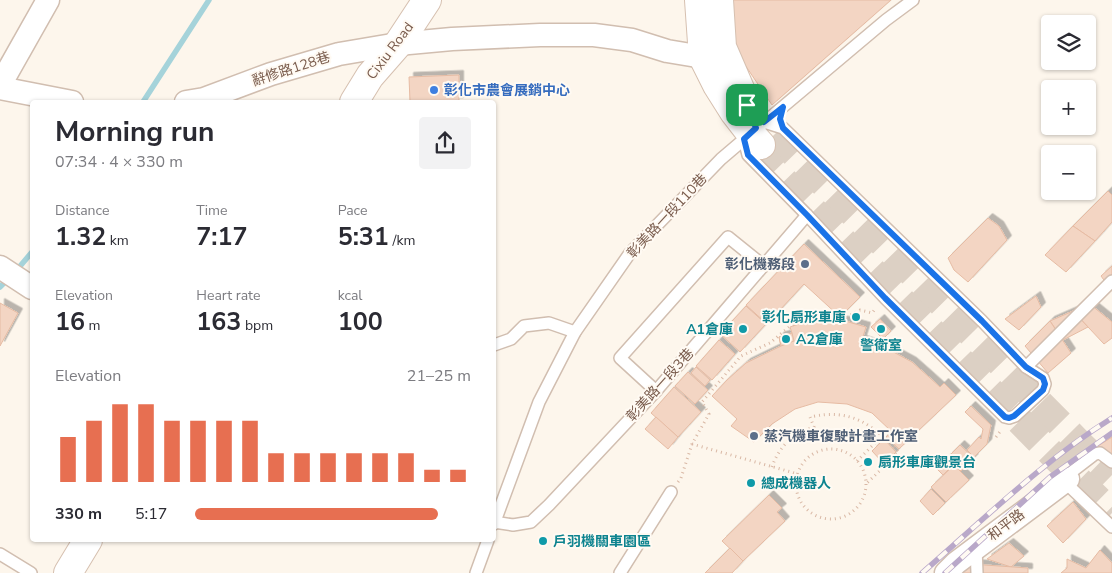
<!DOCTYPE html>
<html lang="en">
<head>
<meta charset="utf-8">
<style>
  :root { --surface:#fff; --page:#f2f2f3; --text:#2b2b33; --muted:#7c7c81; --accent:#e76f51 }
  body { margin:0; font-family:"Nunito Sans","Noto Sans TC",sans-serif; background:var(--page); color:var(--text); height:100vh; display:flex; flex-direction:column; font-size:19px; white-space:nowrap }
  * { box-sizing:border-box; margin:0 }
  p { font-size:16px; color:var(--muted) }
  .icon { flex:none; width:28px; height:28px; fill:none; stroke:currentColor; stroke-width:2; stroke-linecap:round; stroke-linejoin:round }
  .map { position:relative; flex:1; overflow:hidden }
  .side { position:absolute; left:30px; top:100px; width:466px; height:442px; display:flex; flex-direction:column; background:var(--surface); border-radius:5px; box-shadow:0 1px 4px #0004 }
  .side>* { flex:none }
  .controls { position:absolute; left:1041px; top:15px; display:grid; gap:10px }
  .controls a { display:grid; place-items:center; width:55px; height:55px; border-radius:5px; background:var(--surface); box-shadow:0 1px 4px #0004; font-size:25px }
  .pin { position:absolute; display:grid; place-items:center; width:42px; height:42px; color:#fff; margin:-21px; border-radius:10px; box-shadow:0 2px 8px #0006 }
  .round { display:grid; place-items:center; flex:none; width:52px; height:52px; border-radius:5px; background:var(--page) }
  .summary { display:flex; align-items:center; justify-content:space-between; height:85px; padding:0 25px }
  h1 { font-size:28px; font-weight:700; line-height:38px }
  .metrics { display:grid; grid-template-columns:repeat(3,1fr); gap:8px; height:85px; padding:5px 25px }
  .metrics div { display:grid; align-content:center }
  .metrics b { font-size:25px; font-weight:700 }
  .metrics small { font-size:14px; font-weight:400 }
  .metrics p { font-size:14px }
  .chart { height:140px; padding:10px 25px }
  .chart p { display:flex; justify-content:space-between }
  .chart svg { width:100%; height:90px; margin-top:5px; stroke:var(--accent); stroke-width:6 }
  ul { padding:0 25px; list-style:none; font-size:16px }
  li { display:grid; grid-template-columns:80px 60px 1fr; align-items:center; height:38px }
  li i { height:12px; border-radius:6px; background:var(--accent) }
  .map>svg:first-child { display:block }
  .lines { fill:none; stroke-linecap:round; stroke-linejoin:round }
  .stream { stroke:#a5d3da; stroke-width:5.5 }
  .building { fill:#f3d5c3; stroke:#e6bba3; filter:url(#shadow) }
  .secondary-tunnel { stroke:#dcd0c4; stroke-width:28; stroke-dasharray:28 14; stroke-linecap:butt }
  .lane-casing { stroke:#d1beb0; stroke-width:14 }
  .street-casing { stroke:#d1beb0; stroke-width:25 }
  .secondary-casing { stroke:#d6c0b0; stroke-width:30 }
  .path { stroke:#d9b8a5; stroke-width:3; stroke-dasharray:1 4; stroke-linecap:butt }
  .lane { stroke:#fff; stroke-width:11 }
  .street { stroke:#fff; stroke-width:22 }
  .secondary { stroke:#fff; stroke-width:28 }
  .rail-casing { stroke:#b9a8c9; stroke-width:5.5 }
  .rail { stroke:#fffaf3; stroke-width:4; stroke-dasharray:11; stroke-linecap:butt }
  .route-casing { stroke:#fff; stroke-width:10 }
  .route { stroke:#1a73e8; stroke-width:6 }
  .shop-dot { fill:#3f7fe0; stroke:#fffaf3; stroke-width:2 }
  .service-dot { fill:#5c6f8a; stroke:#fffaf3; stroke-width:2 }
  .culture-dot { fill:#0f9aa8; stroke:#fffaf3; stroke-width:2 }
  .labels { text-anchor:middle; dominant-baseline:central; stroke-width:4; stroke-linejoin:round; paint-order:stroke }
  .street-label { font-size:14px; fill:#7a5c4d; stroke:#fffaf3 }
  .shop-label { font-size:14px; font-weight:bold; fill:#366cbe; stroke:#fffaf3; text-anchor:start }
  .service-label { font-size:14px; font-weight:bold; fill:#4e5e75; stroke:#fffaf3; text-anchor:end }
  .culture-label { font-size:14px; font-weight:bold; fill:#0d838f; stroke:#fffaf3; text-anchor:start }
</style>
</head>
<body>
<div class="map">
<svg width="1112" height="573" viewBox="0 0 1112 573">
  <defs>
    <filter id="shadow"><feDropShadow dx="4.5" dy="-4.5" stdDeviation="0" flood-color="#0004"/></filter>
  </defs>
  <rect width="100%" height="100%" fill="#fdf6ec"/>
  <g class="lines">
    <g class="stream">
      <polyline points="143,102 209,0"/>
      <polyline points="16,271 32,252"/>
      <polyline points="0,287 9,278"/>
    </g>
  </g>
  <g class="building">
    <polygon points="730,0 891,0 772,105 737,53"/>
    <polygon points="459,75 459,102 410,102 409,77"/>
    <polygon points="1108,191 1112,195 1112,222 1095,241 1073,226"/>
    <polygon points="988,218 999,226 1007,240 968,282 954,270 948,258"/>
    <polygon points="1073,226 1095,241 1066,272 1045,255"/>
    <polygon points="804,244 860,297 840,317 804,284 767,324 746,305"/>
    <polygon points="1112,266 1112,291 1101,276"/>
    <polygon points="1036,296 1041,307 1019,330 1005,319"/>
    <polygon points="1085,300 1112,322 1112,338 1104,344 1073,311"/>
    <polygon points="0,303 18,313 0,346"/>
    <polygon points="746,306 766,324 740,352 720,334"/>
    <polygon points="1073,311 1088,327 1063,340 1050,321"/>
    <polygon points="880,319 891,331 883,339 871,327"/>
    <polygon points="824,320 845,321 866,327 862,340 886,348 912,362 929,377 940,387 944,383 956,395 899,449 886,437 892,432 872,413 847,404 818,402 795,409 772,424 754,442 731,426 737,419 712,396 727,380 746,363 781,346 779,337 792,333 790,327 805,322"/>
    <polygon points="1050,321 1071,353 1048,373 1025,346"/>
    <polygon points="792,333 794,341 781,346 779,337"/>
    <polygon points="719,340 735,354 712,380 696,366"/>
    <polygon points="696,367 710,380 705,386 691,373"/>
    <polygon points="688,372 708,390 695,404 675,386"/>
    <polygon points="674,387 701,412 678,437 651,413"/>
    <polygon points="971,406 991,425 987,444 974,457 967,450 979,437 981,439 983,429 965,412"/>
    <polygon points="656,417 678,437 668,449 645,429"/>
    <polygon points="1112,437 1112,460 1111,461 1098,446"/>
    <polygon points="884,439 896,452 884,464 872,451"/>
    <polygon points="960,445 974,458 961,471 948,457"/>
    <polygon points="947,458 953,465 943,475 936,468"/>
    <polygon points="954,465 969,480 946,502 931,487"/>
    <polygon points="931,489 945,503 933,515 920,501"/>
    <polygon points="769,495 782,508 777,512 785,521 743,561 722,541"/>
    <polygon points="1073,502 1086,519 1063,543 1047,526"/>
    <polygon points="1009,543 1024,556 1011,567 987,559"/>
    <polygon points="730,548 743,561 732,573 705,573"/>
    <polygon points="1100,550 1112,563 1112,573 1061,573 1067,568 1067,559 1086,568"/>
    <polygon points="956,563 1028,568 1028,573 957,573"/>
  </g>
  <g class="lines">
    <g class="secondary-tunnel">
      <polyline points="775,134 1078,442 1112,475"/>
      <polyline points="755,151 1056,458 1112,513"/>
    </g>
    <g class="lane-casing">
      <g id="lane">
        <polyline points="760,126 886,20 913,0"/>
        <polyline points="744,139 748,155 807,215 885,298 1005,417 1009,418 1015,416 1043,390 1045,384 1043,378 1026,367 982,321 783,128 764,122"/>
        <polyline points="494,345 511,339 524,326 549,323 575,332"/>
        <polyline points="1026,367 1112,281"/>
        <polyline points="656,391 620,358 728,237 764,266"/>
        <polyline points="1112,462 1100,453 1095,454 1069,474 1068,479 1069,486 1112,527"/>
        <polyline points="494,522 513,525 531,522 549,505 656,391 807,215"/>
        <polyline points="494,524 539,402 575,332 630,253 721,159 748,136"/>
        <polyline points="976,548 977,573"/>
        <polyline points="0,554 31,573"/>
        <polyline points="476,573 488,540"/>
        <polyline points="620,573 671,492"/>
      </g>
    </g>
    <g class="street-casing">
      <g id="street">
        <polyline points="0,85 48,0"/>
        <polyline points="0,88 72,102"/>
        <polyline points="186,102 204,99 271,74 339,54 398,44 452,39 540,35 594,35 632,40 667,51 703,57 717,49"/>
        <polyline points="0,267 32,288"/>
        <polyline points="946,573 956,563 1068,479"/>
      </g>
    </g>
    <g class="secondary-casing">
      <g id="secondary">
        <polyline points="699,0 703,57 717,85 734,112 751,134 761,145"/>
        <polyline points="719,0 722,47 750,112"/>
        <polyline points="354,102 370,76 398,44 427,0"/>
        <polyline points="68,573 88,540"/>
      </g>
    </g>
    <g class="path">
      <polyline points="996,437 1002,429"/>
      <polyline points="692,444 798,474"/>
      <circle cx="831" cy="484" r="35"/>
      <polyline points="857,461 883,435"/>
      <path d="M772 467C779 446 793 434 814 427L810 417C851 408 872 424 899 452L866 484"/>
      <polyline points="678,482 681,478 692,444 709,414 702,402 741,356 770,343 789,327 796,323 820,318 845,318 860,310 872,313 876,308"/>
    </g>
    <use href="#lane" class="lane"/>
    <use href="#street" class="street"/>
    <use href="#secondary" class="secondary"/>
    <g class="rail-casing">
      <g id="rail">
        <path d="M922 573C983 520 1044 460 1112 418"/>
        <polyline points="945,573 1050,477 1112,433"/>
      </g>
    </g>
    <use href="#rail" class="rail"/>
  </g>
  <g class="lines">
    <g class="route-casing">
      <polygon id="route" points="747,105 764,122 783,107 780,119 783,128 982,321 1026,367 1043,378 1045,384 1043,390 1014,416 1009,418 1005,417 885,298 807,215 748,155 744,139 756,128"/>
    </g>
    <use href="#route" class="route"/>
  </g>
  <circle class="shop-dot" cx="434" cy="90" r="5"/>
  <g class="service-dot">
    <circle cx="805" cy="264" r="5"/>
    <circle cx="754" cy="436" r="5"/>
  </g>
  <g class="culture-dot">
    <circle cx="856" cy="317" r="5"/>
    <circle cx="743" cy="329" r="5"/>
    <circle cx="881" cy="329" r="5"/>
    <circle cx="786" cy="339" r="5"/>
    <circle cx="868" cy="462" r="5"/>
    <circle cx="751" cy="483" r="5"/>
    <circle cx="543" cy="541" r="5"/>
  </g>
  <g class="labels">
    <g class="street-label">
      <text transform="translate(390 51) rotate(-53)">Cixiu Road</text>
      <text transform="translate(291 69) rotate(-18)">辭修路128巷</text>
      <text transform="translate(667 216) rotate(-47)">彰美路一段110巷</text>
      <text transform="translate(660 385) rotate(-48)">彰美路一段3巷</text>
      <text transform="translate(1006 525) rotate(-37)">和平路</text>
    </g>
    <g class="shop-label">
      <text x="444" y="90">彰化市農會展銷中心</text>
    </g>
    <g class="service-label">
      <text x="795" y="264">彰化機務段</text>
      <text x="764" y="436" text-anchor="start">蒸汽機車復駛計畫工作室</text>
    </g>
    <g class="culture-label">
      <text x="846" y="317" text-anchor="end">彰化扇形車庫</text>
      <text x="733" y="329" text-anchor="end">A1倉庫</text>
      <text x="796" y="339">A2倉庫</text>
      <text x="881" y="345" text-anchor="middle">警衛室</text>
      <text x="878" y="462">扇形車庫觀景台</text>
      <text x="761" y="483">總成機器人</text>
      <text x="553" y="541">戶羽機關車園區</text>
    </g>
  </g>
</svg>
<div class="controls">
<a><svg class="icon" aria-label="layers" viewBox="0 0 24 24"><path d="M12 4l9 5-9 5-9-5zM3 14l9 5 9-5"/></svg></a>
<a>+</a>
<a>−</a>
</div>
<div class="pin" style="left:747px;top:105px;background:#1e9e55"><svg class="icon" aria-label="arrive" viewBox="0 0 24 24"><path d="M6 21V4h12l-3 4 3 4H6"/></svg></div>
<section class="side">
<div class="summary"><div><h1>Morning run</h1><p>07:34 · 4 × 330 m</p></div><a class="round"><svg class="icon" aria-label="share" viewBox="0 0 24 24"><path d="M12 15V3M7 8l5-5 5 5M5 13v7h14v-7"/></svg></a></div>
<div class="metrics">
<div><p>Distance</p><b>1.32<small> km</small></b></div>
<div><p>Time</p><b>7:17</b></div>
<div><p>Pace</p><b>5:31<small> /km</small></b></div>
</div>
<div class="metrics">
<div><p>Elevation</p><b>16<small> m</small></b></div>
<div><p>Heart rate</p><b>163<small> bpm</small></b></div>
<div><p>kcal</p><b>100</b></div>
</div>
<div class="chart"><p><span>Elevation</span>21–25 m</p>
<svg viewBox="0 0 160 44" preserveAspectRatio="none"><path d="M5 44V22M15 44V14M25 44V6M35 44V6M45 44V14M55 44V14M65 44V14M75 44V14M85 44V30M95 44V30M105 44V30M115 44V30M125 44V30M135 44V30M145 44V38M155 44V38"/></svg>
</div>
<ul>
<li><b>330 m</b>5:17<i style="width:88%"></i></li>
</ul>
</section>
</div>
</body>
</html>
